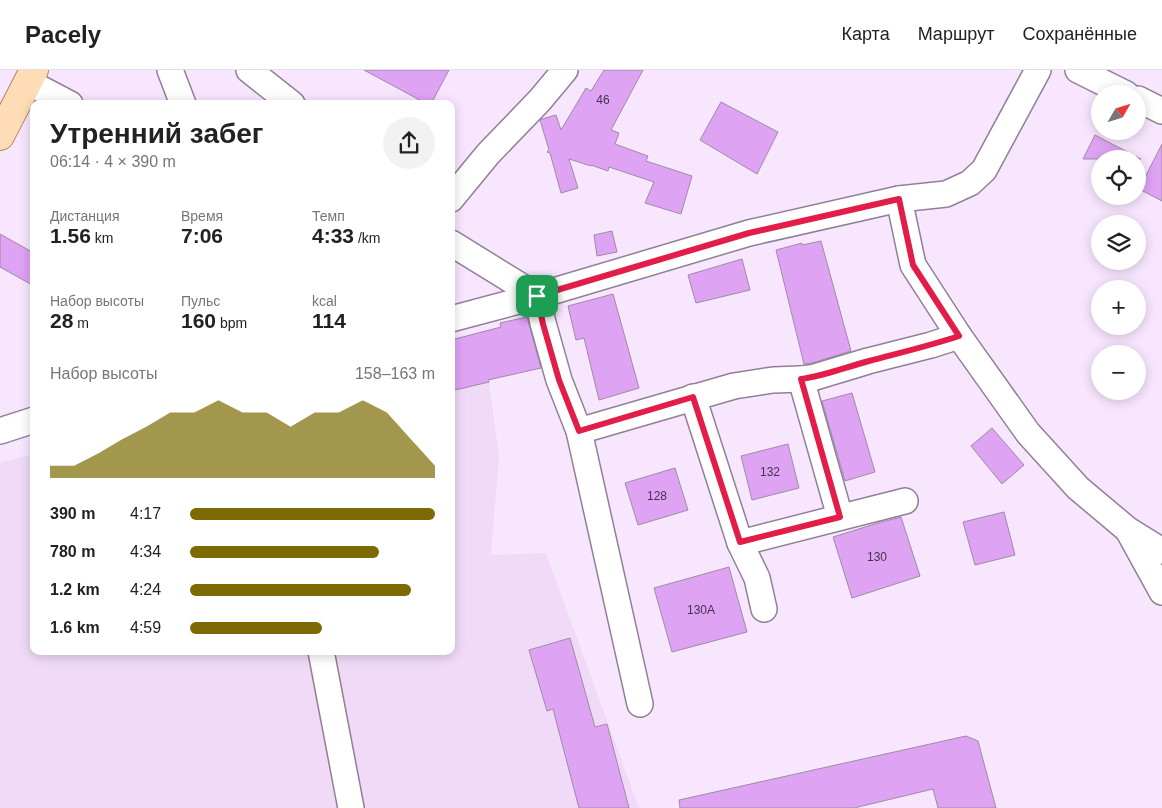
<!DOCTYPE html>
<html lang="ru">
<head>
<meta charset="utf-8">
<style>
  :root { --surface:#fff; --page:#f2f2f2; --text:#222; --muted:#767676; --line:#e0e0e0; --accent:#7d6a03 }
  body { margin:0; font-family:Arial,sans-serif; background:var(--page); color:var(--text); height:100vh; display:flex; flex-direction:column; font-size:19px; white-space:nowrap }
  * { box-sizing:border-box; margin:0 }
  p { font-size:16px; color:var(--muted) }
  .icon { flex:none; width:28px; height:28px; fill:none; stroke:currentColor; stroke-width:2; stroke-linecap:round; stroke-linejoin:round }
  .map { position:relative; flex:1; overflow:hidden }
  .drawer { position:absolute; left:30px; top:30px; width:425px; height:555px; display:flex; flex-direction:column; background:var(--surface); border-radius:10px; box-shadow:0 2px 12px #0003 }
  .drawer>* { flex:none }
  .needle { width:32px; rotate:51deg }
  .buttons { position:absolute; left:1091px; top:15px; display:grid; gap:10px }
  .buttons a { display:grid; place-items:center; width:55px; height:55px; border-radius:50%; background:var(--surface); box-shadow:0 2px 12px #0003; font-size:25px }
  .pin { position:absolute; display:grid; place-items:center; width:42px; height:42px; color:#fff; margin:-21px; border-radius:10px; box-shadow:0 2px 8px #0006 }
  .round { display:grid; place-items:center; flex:none; width:52px; height:52px; border-radius:26px; background:var(--page) }
  .summary { display:flex; align-items:center; justify-content:space-between; height:85px; padding:0 20px }
  h1 { font-size:28px; font-weight:700; line-height:38px }
  .metrics { display:grid; grid-template-columns:repeat(3,1fr); gap:8px; height:85px; padding:5px 20px }
  .metrics div { display:grid; align-content:center }
  .metrics b { font-size:21px; font-weight:700 }
  .metrics small { font-size:14px; font-weight:400 }
  .metrics p { font-size:14px }
  .chart { height:140px; padding:10px 20px }
  .chart p { display:flex; justify-content:space-between }
  .chart svg { width:100%; height:90px; margin-top:5px; fill:var(--accent); opacity:.7 }
  ul { padding:0 20px; list-style:none; font-size:16px }
  li { display:grid; grid-template-columns:80px 60px 1fr; align-items:center; height:38px }
  li i { height:12px; border-radius:6px; background:var(--accent) }
  header { display:flex; align-items:center; gap:30px; box-sizing:border-box; height:70px; padding:0 25px; background:var(--surface); border-bottom:1px solid var(--line) }
  header strong { font-size:24px }
  nav { display:flex; gap:28px; margin-inline-start:auto; font-size:18px }
  .map>svg:first-child { display:block }
  .built { fill:#f0daf8 }
  .building { fill:#dfa3f4; stroke:#9c8ca2 }
  .lines { fill:none; stroke-linecap:round; stroke-linejoin:round }
  .minor-casing { stroke:#908095; stroke-width:28 }
  .major-casing { stroke:#ab865e; stroke-width:30 }
  .minor { stroke:#fff; stroke-width:25 }
  .major { stroke:#feddb6; stroke-width:28 }
  .route-casing { stroke:#fff; stroke-width:10 }
  .route { stroke:#e11d48; stroke-width:6 }
  .labels { text-anchor:middle; dominant-baseline:central; stroke-width:4; stroke-linejoin:round; paint-order:stroke }
  .number-label { font-size:12px; fill:#46334d }
</style>
</head>
<body>
<header>
<strong>Pacely</strong>
<nav><a>Карта</a><a>Маршрут</a><a>Сохранённые</a></nav>
</header>
<div class="map">
<svg width="1162" height="738" viewBox="0 0 1162 738">
  <rect width="100%" height="100%" fill="#f8e6fe"/>
  <polygon class="built" points="476,263 489,312 499,387 491,485 546,483 639,738 0,738 0,393 34,384 34,581 451,581 451,270"/>
  <g class="building">
    <polygon points="364,0 449,0 431,34 427,34"/>
    <polygon points="604,0 643,0 611,60 619,63 615,74 648,86 646,91 692,106 681,144 645,133 654,112 609,97 608,101 591,95 591,96 569,89 578,118 561,123 550,83 547,82 549,80 540,50 542,49 556,45 561,60 586,18 591,21"/>
    <polygon points="721,32 778,62 757,104 700,70"/>
    <polygon points="1095,65 1141,89 1083,89"/>
    <polygon points="1162,74 1162,131 1139,119"/>
    <polygon points="612,161 617,182 597,186 594,165"/>
    <polygon points="0,164 34,183 34,216 0,197"/>
    <polygon points="821,171 851,281 812,293 804,294 776,180 802,173 802,175"/>
    <polygon points="742,189 750,220 696,233 688,205"/>
    <polygon points="613,224 639,318 599,330 584,268 576,270 568,236"/>
    <polygon points="527,247 541,298 488,310 489,312 451,321 451,270 501,257 500,253"/>
    <polygon points="852,323 875,402 845,411 822,331"/>
    <polygon points="992,358 1024,395 1002,414 971,376"/>
    <polygon points="788,374 799,418 752,430 741,386"/>
    <polygon points="675,398 688,440 638,455 625,413"/>
    <polygon points="1004,442 1015,485 975,495 963,452"/>
    <polygon points="901,447 920,506 852,528 833,467 878,453"/>
    <polygon points="729,497 747,562 672,582 654,518"/>
    <polygon points="570,568 595,657 607,654 629,738 579,738 553,639 547,641 529,580"/>
    <polygon points="966,666 978,671 996,738 938,738 933,719 854,738 680,738 679,730"/>
  </g>
  <g class="lines">
    <g class="minor-casing">
      <g id="minor">
        <polyline points="170,0 183,34"/>
        <polyline points="249,0 292,34"/>
        <polyline points="1078,0 1126,24"/>
        <polyline points="28,12 70,34"/>
        <polyline points="1138,29 1162,41"/>
        <polyline points="451,129 488,84 540,30 565,0"/>
        <polyline points="899,129 913,195 959,266 1028,363 1078,418 1128,460 1162,481"/>
        <polyline points="451,173 537,226 543,253 559,310 579,361 640,634"/>
        <polyline points="451,249 537,226 749,163 899,129 946,124 970,113 984,100 1038,0"/>
        <polyline points="801,309 840,447"/>
        <polyline points="693,327 740,473 757,508 764,539"/>
        <polyline points="0,361 34,350"/>
        <polyline points="579,361 734,316 773,310 801,309 815,307 868,291 931,275 959,266"/>
        <polyline points="1129,462 1162,522"/>
        <polyline points="740,473 905,431"/>
        <polyline points="321,581 351,738"/>
      </g>
    </g>
    <g class="major-casing">
      <polyline id="major" points="0,66 34,0"/>
    </g>
    <use href="#minor" class="minor"/>
    <use href="#major" class="major"/>
  </g>
  <g class="lines">
    <g class="route-casing">
      <path id="route" d="M899 129 913 195 959 266C929 276 899 283 869 291 846 297 824 306 801 309L840 447 740 472 693 327 579 361 559 310 543 254 537 226 749 163Z"/>
    </g>
    <use href="#route" class="route"/>
  </g>
  <g class="labels">
    <g class="number-label">
      <text x="603" y="30">46</text>
      <text x="770" y="402">132</text>
      <text x="657" y="426">128</text>
      <text x="877" y="487">130</text>
      <text x="701" y="540">130А</text>
    </g>
  </g>
</svg>
<div class="buttons">
<a><svg class="needle" viewBox="-14 -14 28 28"><path d="M0-13l5 13h-10z" fill="#e53935"/><path d="M0 13l5-13h-10z" fill="#767676"/></svg></a>
<a><svg class="icon" aria-label="locate" viewBox="0 0 24 24"><circle cx="12" cy="12" r="6"/><path d="M12 2v4M12 18v4M2 12h4M18 12h4"/></svg></a>
<a><svg class="icon" aria-label="layers" viewBox="0 0 24 24"><path d="M12 4l9 5-9 5-9-5zM3 14l9 5 9-5"/></svg></a>
<a>+</a>
<a>−</a>
</div>
<div class="pin" style="left:537px;top:226px;background:#1e9e55"><svg class="icon" aria-label="arrive" viewBox="0 0 24 24"><path d="M6 21V4h12l-3 4 3 4H6"/></svg></div>
<section class="drawer">
<div class="summary"><div><h1>Утренний забег</h1><p>06:14 · 4 × 390 m</p></div><a class="round"><svg class="icon" aria-label="share" viewBox="0 0 24 24"><path d="M12 15V3M7 8l5-5 5 5M5 13v7h14v-7"/></svg></a></div>
<div class="metrics">
<div><p>Дистанция</p><b>1.56<small> km</small></b></div>
<div><p>Время</p><b>7:06</b></div>
<div><p>Темп</p><b>4:33<small> /km</small></b></div>
</div>
<div class="metrics">
<div><p>Набор высоты</p><b>28<small> m</small></b></div>
<div><p>Пульс</p><b>160<small> bpm</small></b></div>
<div><p>kcal</p><b>114</b></div>
</div>
<div class="chart"><p><span>Набор высоты</span>158–163 m</p>
<svg viewBox="0 0 160 44" preserveAspectRatio="none"><path d="M0 44V38L10 38L20 32L30 25L40 19L50 12L60 12L70 6L80 12L90 12L100 19L110 12L120 12L130 6L140 12L150 25L160 38V44z"/></svg>
</div>
<ul>
<li><b>390 m</b>4:17<i style="width:100%"></i></li>
<li><b>780 m</b>4:34<i style="width:77%"></i></li>
<li><b>1.2 km</b>4:24<i style="width:90%"></i></li>
<li><b>1.6 km</b>4:59<i style="width:54%"></i></li>
</ul>
</section>
</div>
</body>
</html>
